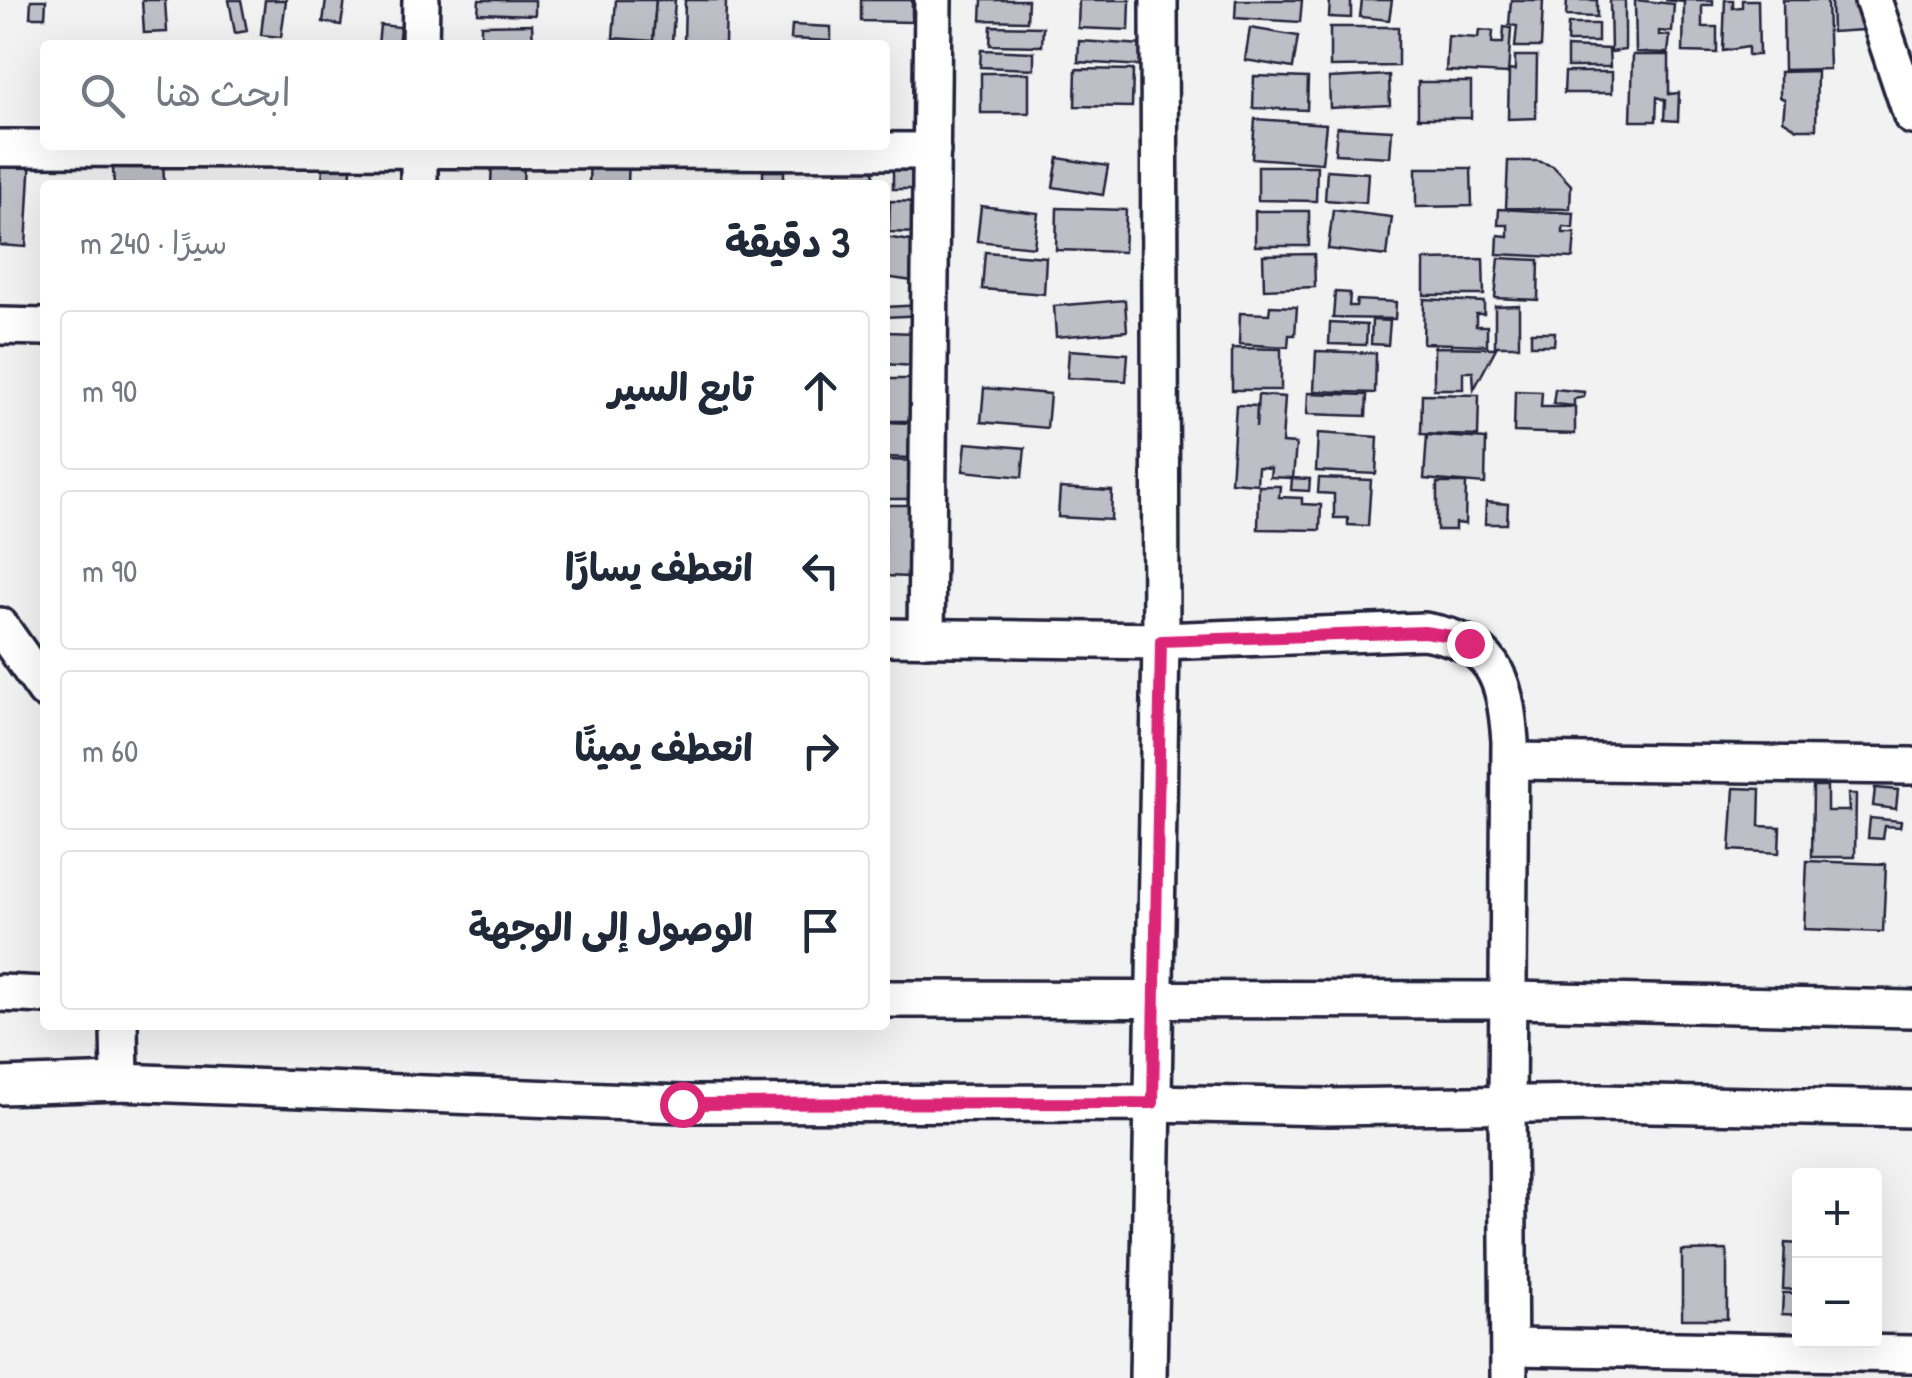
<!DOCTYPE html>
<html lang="ar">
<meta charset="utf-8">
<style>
:root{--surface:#fff;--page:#f2f2f3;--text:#1f2937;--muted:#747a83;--line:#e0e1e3}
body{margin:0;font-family:"Patrick Hand","Playpen Sans Arabic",sans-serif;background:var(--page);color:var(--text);direction:rtl}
.controls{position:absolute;right:30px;bottom:30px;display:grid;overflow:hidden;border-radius:10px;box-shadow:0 10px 40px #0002}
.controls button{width:90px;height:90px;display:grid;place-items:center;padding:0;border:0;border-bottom:2px solid var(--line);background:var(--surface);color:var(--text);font:50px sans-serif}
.stop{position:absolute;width:30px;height:30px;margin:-22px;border:8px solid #db2777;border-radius:50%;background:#fff}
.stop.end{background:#db2777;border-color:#fff;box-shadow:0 2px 10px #0008}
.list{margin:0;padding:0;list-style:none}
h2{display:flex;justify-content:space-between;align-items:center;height:130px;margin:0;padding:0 40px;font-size:42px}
h2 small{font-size:32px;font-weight:400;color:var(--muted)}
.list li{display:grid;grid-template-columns:65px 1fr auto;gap:30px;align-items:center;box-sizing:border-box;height:160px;margin:0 20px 20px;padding:0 20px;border:2px solid var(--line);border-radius:10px}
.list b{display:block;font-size:38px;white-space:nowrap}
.list em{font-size:32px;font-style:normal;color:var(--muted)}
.icon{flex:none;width:55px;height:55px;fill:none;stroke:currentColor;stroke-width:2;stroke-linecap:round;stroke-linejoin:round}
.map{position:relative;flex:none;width:1912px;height:1378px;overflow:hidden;direction:ltr}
.search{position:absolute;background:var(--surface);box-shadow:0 10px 40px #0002;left:40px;top:40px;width:850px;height:110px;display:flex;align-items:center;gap:25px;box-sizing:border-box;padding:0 35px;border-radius:10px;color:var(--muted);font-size:38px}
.panel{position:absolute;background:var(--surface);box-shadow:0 10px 40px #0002;left:40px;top:180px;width:850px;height:850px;border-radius:10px;direction:rtl}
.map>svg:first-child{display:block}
.building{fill:#bebec6;stroke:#22223b;stroke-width:2.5}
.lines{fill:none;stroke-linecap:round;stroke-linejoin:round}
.minor-casing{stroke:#22223b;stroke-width:42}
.minor{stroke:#fff;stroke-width:35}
.route{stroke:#db2777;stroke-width:12}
</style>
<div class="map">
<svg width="1912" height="1378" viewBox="0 0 1912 1378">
<rect width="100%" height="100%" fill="#f2f2f3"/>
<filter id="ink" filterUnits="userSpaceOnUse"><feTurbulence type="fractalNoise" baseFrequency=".01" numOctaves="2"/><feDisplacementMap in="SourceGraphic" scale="20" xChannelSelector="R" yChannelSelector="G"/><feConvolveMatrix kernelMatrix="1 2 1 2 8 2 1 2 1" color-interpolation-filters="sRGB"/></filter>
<g filter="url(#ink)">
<g class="building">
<polygon points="31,0 46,0 45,17 30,17"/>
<polygon points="142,0 165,0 167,32 144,33"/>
<polygon points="229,0 241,0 247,31 235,33"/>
<polygon points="265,0 286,0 281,37 261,35"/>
<polygon points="326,0 345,0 341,25 323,22"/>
<polygon points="479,0 535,0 535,15 478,13"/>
<polygon points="616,0 656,0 653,41 613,38"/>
<polygon points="656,0 675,0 672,42 653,41"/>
<polygon points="685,0 726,0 725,44 684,43"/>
<polygon points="861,0 912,0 912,22 861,21"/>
<polygon points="982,0 1028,0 1027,21 981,20"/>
<polygon points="1079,0 1130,0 1129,30 1078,28"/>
<polygon points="1236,0 1302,0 1300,22 1235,18"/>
<polygon points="1330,0 1351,0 1351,18 1329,17"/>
<polygon points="1362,0 1392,0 1389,20 1360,17"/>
<polygon points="1511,0 1543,0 1541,47 1515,47 1517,26 1509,25"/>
<polygon points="1567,0 1597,0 1597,17 1566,16"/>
<polygon points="1610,0 1625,0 1625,50 1611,52"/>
<polygon points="1635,0 1674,4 1672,32 1659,31 1659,35 1670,36 1668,53 1636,52"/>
<polygon points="1665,0 1713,0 1713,5 1702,5 1702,27 1717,27 1717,53 1683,52 1684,2"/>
<polygon points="1725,0 1733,0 1733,8 1742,7 1742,0 1758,0 1759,55 1748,55 1748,47 1723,51"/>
<polygon points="1783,0 1827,0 1829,69 1784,70"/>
<polygon points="1831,0 1853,0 1854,8 1861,7 1863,30 1832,32"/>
<polygon points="532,24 533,45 481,45 481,25"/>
<polygon points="1568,24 1598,24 1598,42 1567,42"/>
<polygon points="380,25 400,27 398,45 378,45"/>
<polygon points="792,25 831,27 831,41 791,39"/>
<polygon points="991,26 1043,27 1042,46 990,45"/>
<polygon points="1330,27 1398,27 1398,66 1330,67"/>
<polygon points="1504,27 1511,28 1508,74 1446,71 1448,36 1478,38 1479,30 1493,31 1492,43 1503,43"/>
<polygon points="1250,28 1298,36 1293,68 1245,60"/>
<polygon points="1079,41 1144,45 1143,66 1078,62"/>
<polygon points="1567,47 1609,49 1610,67 1567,67"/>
<polygon points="981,50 1034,52 1034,69 980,67"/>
<polygon points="1633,55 1669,55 1669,94 1679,93 1678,121 1664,120 1665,100 1657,97 1656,121 1631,121"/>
<polygon points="1515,56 1537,56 1536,118 1508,119 1509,70 1515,71"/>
<polygon points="1076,69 1133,70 1132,107 1075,106"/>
<polygon points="1817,71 1816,129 1797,129 1783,120 1785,100 1780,97 1780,72"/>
<polygon points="1565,72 1612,72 1612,93 1564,93"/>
<rect x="981" y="73" width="48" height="40"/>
<polygon points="1389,75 1390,105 1330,108 1329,78"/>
<polygon points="1254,76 1308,78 1307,110 1253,108"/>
<rect x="1418" y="82" width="53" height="36"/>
<polygon points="1255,119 1326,124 1322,163 1252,158"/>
<polygon points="1337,127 1392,130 1390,157 1335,154"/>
<polygon points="163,152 164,185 114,185 112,155"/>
<polygon points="590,153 629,153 628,185 589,185"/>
<polygon points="0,154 31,156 26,247 0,245"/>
<polygon points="324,155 352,156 350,183 322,181"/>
<polygon points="1058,158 1108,166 1103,195 1053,187"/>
<rect x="893" y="161" width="27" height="28"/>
<polygon points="1508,161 1538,161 1553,166 1571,185 1570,209 1506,208"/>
<polygon points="492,162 524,163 523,185 491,185"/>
<polygon points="837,164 874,165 873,185 837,185"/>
<polygon points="1258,166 1317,166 1316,201 1258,200"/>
<polygon points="1416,168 1471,168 1472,206 1416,207"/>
<polygon points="1327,170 1368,173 1366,203 1325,200"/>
<rect x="763" y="171" width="21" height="14"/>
<polygon points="890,201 920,202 919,233 889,232"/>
<polygon points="981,206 1038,213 1034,247 977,241"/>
<polygon points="1057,208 1126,210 1124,252 1056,250"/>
<polygon points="1499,209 1574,213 1573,228 1563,227 1563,233 1575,233 1573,258 1497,254 1498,235 1508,236 1508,225 1498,225"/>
<polygon points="1333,210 1392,217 1387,256 1328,249"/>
<rect x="1255" y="211" width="54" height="35"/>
<polygon points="885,237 925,243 919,282 885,277"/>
<polygon points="985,252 1046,257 1044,294 982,289"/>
<polygon points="1314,254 1315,287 1264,289 1263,255"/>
<polygon points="1499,258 1539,260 1538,300 1495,298"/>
<polygon points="1483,259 1484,295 1424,295 1424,260"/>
<polygon points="1335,292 1350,293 1349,306 1356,306 1357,300 1396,302 1395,319 1333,318"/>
<polygon points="1424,299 1484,302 1484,314 1476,314 1476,326 1487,326 1487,345 1423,343"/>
<polygon points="1125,300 1127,331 1056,337 1054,306"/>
<polygon points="923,305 924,315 885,317 885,307"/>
<polygon points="1519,305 1519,346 1495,346 1495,306"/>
<polygon points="1270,306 1297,307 1295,335 1289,335 1288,347 1239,344 1240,313 1269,314"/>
<polygon points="1372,320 1390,321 1388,345 1371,344"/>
<polygon points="1330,323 1367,325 1366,345 1329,344"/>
<polygon points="885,332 916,333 913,366 885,364"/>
<polygon points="1531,332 1555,332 1554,345 1531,345"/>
<polygon points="1434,347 1496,348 1474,389 1473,372 1463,372 1463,389 1434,389"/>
<polygon points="1232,348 1281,349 1281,390 1232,390"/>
<polygon points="1069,350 1128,354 1126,381 1067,378"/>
<polygon points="1316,351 1376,353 1375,393 1314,391"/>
<rect x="885" y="379" width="25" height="42"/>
<polygon points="984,388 1050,394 1047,428 981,422"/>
<polygon points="1555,389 1584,392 1584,397 1574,399 1574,406 1553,404"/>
<polygon points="1515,391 1542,392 1541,407 1575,407 1575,434 1514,432"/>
<polygon points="1308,393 1367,395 1366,416 1307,414"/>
<polygon points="1422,394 1479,395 1478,436 1421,434"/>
<polygon points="1258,395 1285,397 1282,443 1296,444 1293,478 1310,479 1309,491 1291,490 1292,478 1270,477 1271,468 1258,467 1257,484 1231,482 1236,405 1257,406 1256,428"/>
<polygon points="885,422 912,423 910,458 885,457"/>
<polygon points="1318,433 1378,437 1376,474 1316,471"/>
<polygon points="1427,435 1486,439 1485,484 1424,479"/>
<polygon points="966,443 1025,448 1022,477 963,471"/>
<polygon points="885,460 920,461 919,499 885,499"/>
<polygon points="1319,478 1371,480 1368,526 1348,525 1348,518 1334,518 1334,494 1318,493"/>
<polygon points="1437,483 1466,483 1465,524 1455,523 1455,530 1437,530"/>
<polygon points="1259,486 1280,486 1279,497 1302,498 1302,504 1321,505 1320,530 1258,529"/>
<polygon points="1060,488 1112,491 1111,520 1058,517"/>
<polygon points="1486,502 1508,504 1507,524 1485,524"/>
<polygon points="885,505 911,505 909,577 885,576"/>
<polygon points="1813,786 1827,786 1827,811 1849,811 1848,794 1856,794 1855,857 1812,857"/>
<polygon points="1734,788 1760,789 1759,826 1780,827 1779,853 1730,850"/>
<polygon points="1875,788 1898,790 1896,809 1873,806"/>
<polygon points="1870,818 1901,821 1900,827 1885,826 1883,839 1868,838"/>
<polygon points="1807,861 1886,864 1883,932 1804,929"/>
<polygon points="1785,1243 1800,1244 1800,1290 1783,1289"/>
<polygon points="1727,1250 1727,1319 1682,1319 1682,1251"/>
<polygon points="1783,1293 1800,1293 1800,1315 1782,1314"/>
</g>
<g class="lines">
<defs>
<g id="minor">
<polyline points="1873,0 1912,116"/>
<polyline points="420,45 421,0"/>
<polyline points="419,145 419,185"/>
<polyline points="0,148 932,151"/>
<polyline points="0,326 45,327"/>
<polyline points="0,626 45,690"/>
<path d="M885 637 1161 641 1424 631C1494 643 1505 675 1510 741L1507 1104 1509 1378"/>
<polyline points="926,638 933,0"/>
<polyline points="1511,761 1912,766"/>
<polyline points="0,993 45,995"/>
<polyline points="885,999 1508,1000 1912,1009"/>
<polyline points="119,1025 120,1082"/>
<polyline points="0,1086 120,1082 682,1104 1153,1103 1328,1107 1599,1103 1912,1109"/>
<polyline points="1510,1347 1912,1354"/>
<polyline points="1148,1378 1161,641 1159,0"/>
</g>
</defs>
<use href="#minor" class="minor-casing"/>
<use href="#minor" class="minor"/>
</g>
</g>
<g class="lines" filter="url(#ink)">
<polyline class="route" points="682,1104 1153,1103 1161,641 1424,632 1452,636 1469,643"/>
</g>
</svg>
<div class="controls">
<button>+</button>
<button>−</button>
</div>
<div class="stop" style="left:682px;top:1104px"></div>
<div class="stop end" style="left:1469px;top:643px"></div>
<div class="search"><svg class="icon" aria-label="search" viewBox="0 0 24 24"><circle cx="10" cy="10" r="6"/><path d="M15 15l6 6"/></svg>ابحث هنا</div>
<section class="panel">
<h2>3 دقيقة<small>سيرًا · 240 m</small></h2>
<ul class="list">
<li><svg class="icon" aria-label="ahead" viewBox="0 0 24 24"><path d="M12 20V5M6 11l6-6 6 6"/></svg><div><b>تابع السير</b></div><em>90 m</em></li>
<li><svg class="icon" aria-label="left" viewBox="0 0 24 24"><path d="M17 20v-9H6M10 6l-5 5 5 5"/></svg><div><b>انعطف يسارًا</b></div><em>90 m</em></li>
<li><svg class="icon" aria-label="right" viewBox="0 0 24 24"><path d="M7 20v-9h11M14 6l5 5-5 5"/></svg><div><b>انعطف يمينًا</b></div><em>60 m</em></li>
<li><svg class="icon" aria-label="arrive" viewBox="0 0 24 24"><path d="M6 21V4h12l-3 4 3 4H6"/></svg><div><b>الوصول إلى الوجهة</b></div></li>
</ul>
</section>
</div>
